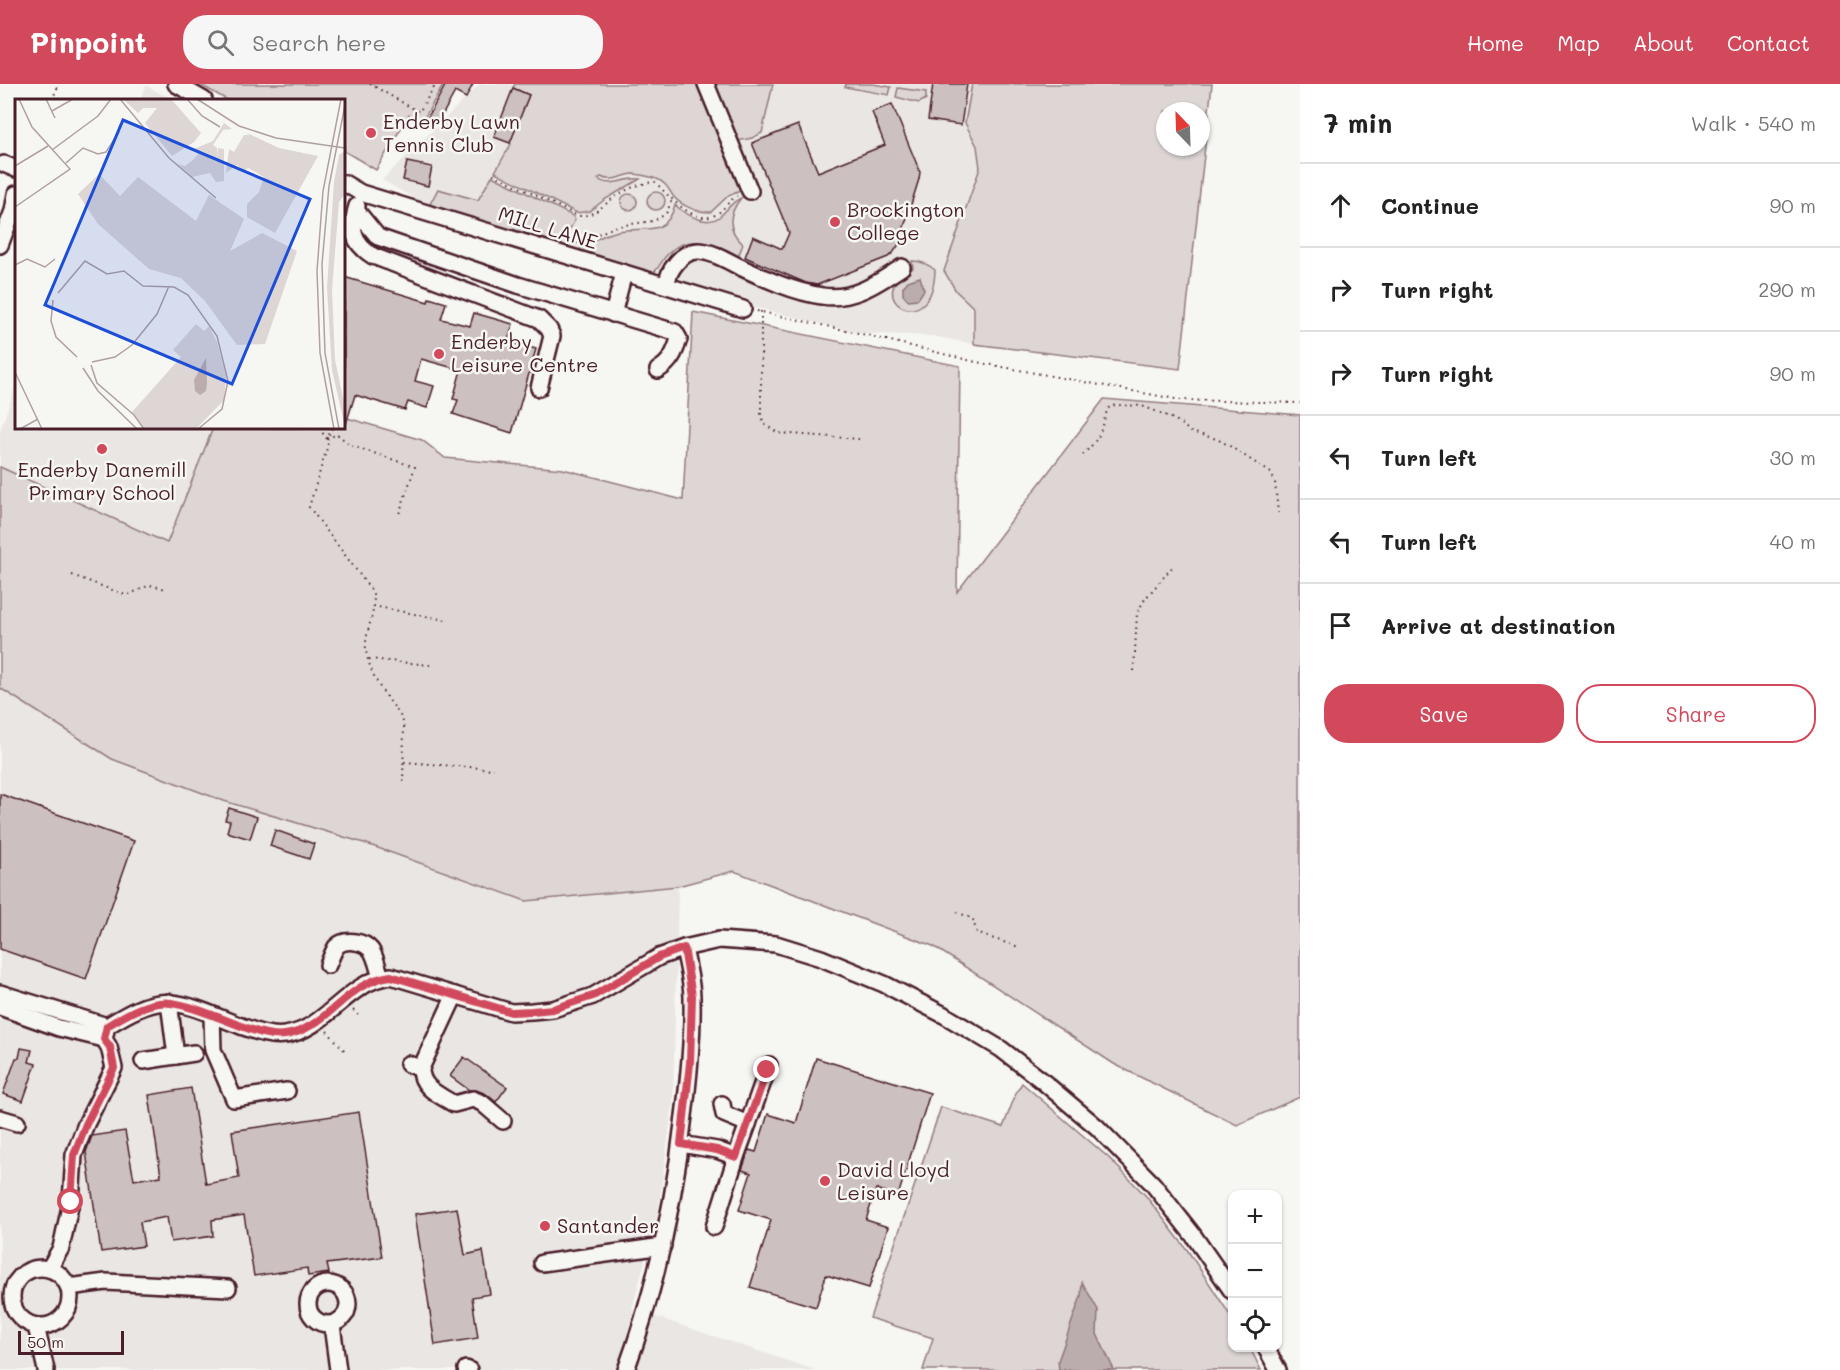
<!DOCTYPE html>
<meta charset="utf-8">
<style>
:root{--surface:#fff;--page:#f6f6f6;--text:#222;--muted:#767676;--line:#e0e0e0;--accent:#d1495b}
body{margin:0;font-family:Mali,sans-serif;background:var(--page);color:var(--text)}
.controls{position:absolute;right:18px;bottom:18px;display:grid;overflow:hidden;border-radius:12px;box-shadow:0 2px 4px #0004}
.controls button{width:54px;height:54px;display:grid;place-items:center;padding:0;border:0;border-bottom:2px solid var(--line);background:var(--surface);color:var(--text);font:30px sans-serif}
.compass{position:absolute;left:1156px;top:18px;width:54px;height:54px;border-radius:50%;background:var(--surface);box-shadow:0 2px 4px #0004;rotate:337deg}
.scale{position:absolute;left:18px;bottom:15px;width:106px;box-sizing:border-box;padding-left:6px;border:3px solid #4a1f2b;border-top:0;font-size:16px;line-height:21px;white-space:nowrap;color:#4a1f2b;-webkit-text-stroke:4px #f6f6f2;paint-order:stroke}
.stop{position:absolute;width:18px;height:18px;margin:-14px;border:4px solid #d1495b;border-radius:50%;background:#fff}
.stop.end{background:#d1495b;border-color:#fff;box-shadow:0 2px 6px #0008}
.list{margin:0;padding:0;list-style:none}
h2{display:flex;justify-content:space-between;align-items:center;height:78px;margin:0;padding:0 24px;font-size:26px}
h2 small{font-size:20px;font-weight:400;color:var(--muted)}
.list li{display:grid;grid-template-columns:39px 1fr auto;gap:18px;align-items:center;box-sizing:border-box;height:84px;padding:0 24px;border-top:2px solid var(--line)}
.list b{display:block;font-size:22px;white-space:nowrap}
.list em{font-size:20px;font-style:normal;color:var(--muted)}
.actions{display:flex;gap:12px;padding:18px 24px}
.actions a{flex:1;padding:14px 0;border:2px solid var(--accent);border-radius:24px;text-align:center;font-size:21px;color:var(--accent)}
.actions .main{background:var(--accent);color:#fff}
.icon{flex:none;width:33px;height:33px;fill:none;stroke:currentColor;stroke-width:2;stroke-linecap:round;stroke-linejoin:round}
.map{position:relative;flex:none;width:1300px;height:1286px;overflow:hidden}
header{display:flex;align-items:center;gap:36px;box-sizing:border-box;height:84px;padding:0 30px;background:var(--accent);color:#fff}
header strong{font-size:28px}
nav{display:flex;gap:33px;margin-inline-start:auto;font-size:21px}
.search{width:420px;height:54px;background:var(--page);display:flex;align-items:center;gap:15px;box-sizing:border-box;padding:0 21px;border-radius:24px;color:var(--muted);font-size:22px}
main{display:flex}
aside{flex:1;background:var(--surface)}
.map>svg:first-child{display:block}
.built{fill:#e9e6e3;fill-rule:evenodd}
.green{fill:#ddd6d5;stroke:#947a80;stroke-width:1.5;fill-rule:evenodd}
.water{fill:#bbadae;stroke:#8e747a;stroke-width:1.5}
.building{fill:#ccc1c0;stroke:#4a1f2b;stroke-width:1.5}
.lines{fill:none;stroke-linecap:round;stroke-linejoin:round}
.minor-casing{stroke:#4a1f2b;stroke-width:20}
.path{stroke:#4a1f2b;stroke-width:2;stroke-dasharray:1.5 4.5;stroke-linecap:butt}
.minor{stroke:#f6f6f2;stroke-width:15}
.route{stroke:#d1495b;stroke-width:8}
.poi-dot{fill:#d1495b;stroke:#f6f6f2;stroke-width:2}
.labels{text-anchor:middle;stroke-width:5;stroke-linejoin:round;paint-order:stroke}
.poi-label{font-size:20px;fill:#4a1f2b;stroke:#f6f6f2;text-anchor:start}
.street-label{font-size:20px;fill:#4a1f2b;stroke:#f6f6f2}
.inset-road{fill:none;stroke:#b1a0a2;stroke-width:1.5}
.view{fill:#1d4ed8;fill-opacity:0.15;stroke:#1d4ed8;stroke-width:3}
.inset-edge{fill:none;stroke:#4a1f2b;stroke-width:3}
</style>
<header>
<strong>Pinpoint</strong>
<div class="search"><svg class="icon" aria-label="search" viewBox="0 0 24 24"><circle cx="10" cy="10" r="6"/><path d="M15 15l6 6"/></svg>Search here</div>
<nav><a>Home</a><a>Map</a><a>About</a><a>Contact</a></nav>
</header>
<main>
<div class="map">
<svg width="1300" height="1286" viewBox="0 0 1300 1286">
<rect width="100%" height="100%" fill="#f6f6f2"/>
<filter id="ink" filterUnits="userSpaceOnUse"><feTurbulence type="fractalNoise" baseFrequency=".0167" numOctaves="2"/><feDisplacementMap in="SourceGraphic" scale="12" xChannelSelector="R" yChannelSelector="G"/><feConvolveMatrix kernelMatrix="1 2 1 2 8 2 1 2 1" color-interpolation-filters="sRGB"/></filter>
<g filter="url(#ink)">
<g class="built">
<path d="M480 0H1212L1180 285 974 260 932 252 858 249 745 221 549 165 426 121 382 96ZM1165 27H1201V63H1165Z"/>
<polygon points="146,2 174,16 140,16"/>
<polygon points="16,301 16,344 213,344 168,459 0,383 0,347"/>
<polygon points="0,604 112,675 224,717 364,759 526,817 678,802 673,1017 658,1128 632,1225 815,1286 0,1286"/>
</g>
<g class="green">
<polygon points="199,0 444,0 422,38 409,31 376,86 344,67 344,16 227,16"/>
<path d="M515 0H703L745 105 728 112 711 128C699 129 681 122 673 112 668 104 666 99 657 95 650 93 640 90 633 90 623 91 611 99 601 93L598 95C611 105 626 92 640 95L604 116 590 127 577 129 495 88 511 60 510 59 529 11 513 4Z"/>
<polygon points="715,0 773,0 762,49 752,54 738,57"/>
<polygon points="846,0 873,0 891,3 889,11 845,3"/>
<path d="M972 0H1212L1180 285 974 260V224L956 207 944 187 980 84 977 62 965 39ZM1165 27H1201V63H1165Z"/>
<polygon points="898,4 926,8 926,15 919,19 896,13"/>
<polygon points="492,92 573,132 575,136 571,143 549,165 429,122 438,105 478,116"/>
<circle cx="656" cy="117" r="9"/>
<circle cx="629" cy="118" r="8"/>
<path d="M741 114C728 130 727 146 743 160L738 173 730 177C710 160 688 147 666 172 660 179 658 186 651 191L573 171C586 159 601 151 618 147 644 142 666 154 675 121 685 130 706 143 719 133 727 127 731 118 741 114Z"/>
<path d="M912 177C921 177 928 180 935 186 933 258 857 214 913 184Z"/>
<polygon points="693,228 960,282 957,508 1104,315 1300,331 1300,1013 1237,1041 1114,980 933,862 734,787 678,802 526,817 364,759 224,717 112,675 0,604 0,383 167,459 213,344 344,344 344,333 422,356 445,374 563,385 683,416"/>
<polygon points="1022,999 1109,1074 1146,1112 1188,1167 1232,1234 1232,1264 1250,1264 1261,1286 923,1286 933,1254 870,1234 941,1023 1003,1043 1017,1007"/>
</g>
<g class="water">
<polygon points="920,193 924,206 918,215 908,216 903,211 903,203 908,197"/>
<polygon points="1082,1198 1098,1226 1097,1250 1114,1286 1059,1286 1058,1277 1081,1212"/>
</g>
<g class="building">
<polygon points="442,0 473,0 466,14 455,8 438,39 428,33 445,2"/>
<polygon points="933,0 967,0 961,41 928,36"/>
<polygon points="513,4 529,11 510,59 494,53"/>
<polygon points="892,20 920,88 919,95 898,162 893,169 888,173 817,201 806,199 745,173 753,152 782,165 789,149 752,59 798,41 818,88 885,61 872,28"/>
<polygon points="407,78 432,83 428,102 403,96"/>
<polygon points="344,193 428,218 429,214 446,219 441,235 470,242 474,229 513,240 508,257 536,265 512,349 453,330 458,316 453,315 461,286 421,275 415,297 434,302 427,324 408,318 405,326 355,311 346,340 344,339"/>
<polygon points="0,710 134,757 86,895 0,865"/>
<polygon points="229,724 257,733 250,755 227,748 230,737 225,736"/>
<polygon points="275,746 314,760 309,775 270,762"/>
<polygon points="21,964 32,966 29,978 36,980 23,1017 3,1010 16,974 19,974"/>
<polygon points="464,973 507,1003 496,1018 486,1010 476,1006 469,1006 450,992"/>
<polygon points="816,974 930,1009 898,1112 876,1105 866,1136 888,1143 869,1204 826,1191 816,1223 750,1203 771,1136 739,1126 751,1089 742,1086 749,1066 756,1068 768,1030 796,1039"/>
<polygon points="191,1004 206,1100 239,1094 232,1047 359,1028 382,1173 327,1180 329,1189 308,1192 307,1184 254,1192 244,1131 212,1136 213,1152 171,1158 167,1133 140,1138 144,1162 101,1168 86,1068 92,1052 125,1047 134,1096 161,1092 149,1011"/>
<polygon points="457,1124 465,1171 483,1167 490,1210 472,1213 478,1254 435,1261 415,1130"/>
</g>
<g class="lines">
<defs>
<g id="minor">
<polyline points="176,0 204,16"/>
<polyline points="706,0 750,107"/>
<polyline points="4,80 16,85"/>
<polyline points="344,99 361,109 743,225"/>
<path d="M357 122C350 145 352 159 373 172L539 235 549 245 552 252 539 304"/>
<path d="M356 126 378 153 518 201 675 248 679 255C675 268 671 278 658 286"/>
<polyline points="0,161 13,127 16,110"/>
<path d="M667 201C667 187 682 167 698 167 712 167 728 177 740 183 766 195 794 208 822 212 852 217 878 199 902 183"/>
<polyline points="613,230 624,189"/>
<path d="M328 881C330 876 333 868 336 863 344 854 364 857 371 866 376 873 378 885 381 893"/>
<polyline points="0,909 107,942"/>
<polyline points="169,918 176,972"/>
<polyline points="0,923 59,944 104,955"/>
<polyline points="212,931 213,966 234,1015 287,1007"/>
<polyline points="143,977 194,969"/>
<path d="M408 980 421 984C420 1003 439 1011 454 1020L473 1015 482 1019 503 1037"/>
<polyline points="421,984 455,911"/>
<polyline points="722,1020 724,1030 748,1040 769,981"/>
<polyline points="0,1034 17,1039"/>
<polyline points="681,1060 717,1066 736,1073 748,1040"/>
<polyline points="714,1143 736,1073"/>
<polyline points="542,1179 663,1162"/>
<circle cx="41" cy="1213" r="29"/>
<path d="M49 1185 61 1164 71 1118 74 1071 86 1040 114 984 109 963 104 955 107 942C125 931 149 916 171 919 194 921 219 934 241 942 255 947 269 953 285 951 326 946 347 897 391 892L511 928 532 927 553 925 593 912 659 873 684 864 719 856 776 860 821 874 884 900 944 931 1001 965 1040 995 1097 1043 1153 1100 1193 1151 1232 1207"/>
<circle cx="328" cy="1220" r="20"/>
<polyline points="69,1203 106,1198 228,1204"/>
<polyline points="332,1241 338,1286"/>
<polyline points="36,1242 46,1286"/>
<polyline points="1266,1264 1278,1286"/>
<polyline points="466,1285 469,1286"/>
<path d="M626 1286C656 1204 674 1119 684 1032 689 993 693 954 692 914 692 898 687 880 684 864"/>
</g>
</defs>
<use href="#minor" class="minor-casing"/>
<g class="path">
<polyline points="370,0 419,28 436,0"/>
<polyline points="52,16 59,0"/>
<path d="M493 90 578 132C591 132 597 127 607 119 620 108 638 99 655 98 668 111 694 142 715 131 724 126 728 117 737 112"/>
<polyline points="576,159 617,142 653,137 661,133 667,128 672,115"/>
<polyline points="757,227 858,249 976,278 1181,316 1300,319"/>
<polyline points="761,227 761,331 764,340 778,349 859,355"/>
<path d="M319 344 327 355 328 361 309 423 372 507C379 525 364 546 366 566 368 580 375 597 384 609 391 620 399 627 404 640L403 701"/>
<polyline points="332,344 327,355 337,350 350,361 415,383 398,433"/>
<path d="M1083 371C1090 363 1098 356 1101 346 1105 337 1104 331 1110 322L1122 321 1142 322 1163 330 1177 337 1191 348 1217 355 1228 361 1271 389 1275 398 1278 429"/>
<polyline points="72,491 123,510 130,510 150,501 166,505"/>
<polyline points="373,522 446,536"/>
<polyline points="369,575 430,581"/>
<polyline points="1134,587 1137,529 1145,515 1174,481"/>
<polyline points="404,678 494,685"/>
<polyline points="957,828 973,835 976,847 979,850 1019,863"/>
<polyline points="353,926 358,931"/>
<polyline points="327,947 347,969"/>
</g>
<use href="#minor" class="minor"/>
</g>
</g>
<g class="lines" filter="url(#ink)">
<path class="route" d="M71 1118 74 1071 86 1040 114 984 110 963 104 955 107 942C125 931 149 916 171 919 194 922 219 934 241 942 256 947 269 953 285 951 326 946 347 897 391 892L511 928 532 927 553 925 593 912 659 873 684 864 692 912 690 979 681 1060 717 1066 736 1073 767 986"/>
</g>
<g class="poi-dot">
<circle cx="371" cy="49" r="6"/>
<circle cx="835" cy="138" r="6"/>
<circle cx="439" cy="270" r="6"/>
<circle cx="102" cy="365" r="6"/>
<circle cx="825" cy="1097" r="6"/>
<circle cx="545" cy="1142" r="6"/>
</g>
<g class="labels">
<g class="poi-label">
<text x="383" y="45">Enderby Lawn<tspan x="383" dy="23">Tennis Club</tspan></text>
<text x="847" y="133">Brockington<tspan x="847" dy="23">College</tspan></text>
<text x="451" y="265">Enderby<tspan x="451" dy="23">Leisure Centre</tspan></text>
<text x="102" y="393" text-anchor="middle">Enderby Danemill<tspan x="102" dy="23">Primary School</tspan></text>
<text x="837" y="1093">David Lloyd<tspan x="837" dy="23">Leisure</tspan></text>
<text x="557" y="1149">Santander</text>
</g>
<g class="street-label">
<text transform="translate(548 144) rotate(17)" y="7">MILL LANE</text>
</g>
</g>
<g transform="translate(15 15)">
<rect width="330" height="330" fill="#f6f6f2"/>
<path d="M108 0H156L186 34 179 43 157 57 130 24 142 9H128L123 14ZM209 24 217 30 208 31 198 46 202 49V58L203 49 209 50V82L201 83 195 74 177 78 163 65 170 67 178 61 183 55 179 50 198 42ZM228 32 264 49 303 57 260 134 232 118V105L244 93 249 78 233 69 229 72 222 66 211 74 214 50 219 53 229 36H235ZM330 52V95L324 103 317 191 320 261 330 308V328L317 271 312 189 319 83 324 56ZM84 75 105 97 123 78 181 122 194 96 229 120 215 152 247 134 282 152 250 245 222 246 190 202 166 179 134 170 83 125 63 95ZM181 225 189 232 194 227 202 243 211 277 209 301 181 330H130L117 313 166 258 158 251Z" fill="#ddd6d5"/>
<path d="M191 259 192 284 191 292 185 296 180 292 179 281Z" fill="#bbadae"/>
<path class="inset-road" d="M31 0 40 19M105 0 154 59 201 99M172 0 187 17 205 28M182 0 224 27 261 39 330 49M37 12 58 0M37 51 83 17 96 0M51 64 68 49 83 55 91 53 104 33M0 67 33 47M0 108 55 70 17 28 4 0M0 166 12 160 30 168 40 160M43 194 70 162 92 175 109 172 128 187 159 188 173 196 202 237 213 282 207 310 183 330M38 201 36 222 41 238 62 258M330 203V222M77 263 100 258 117 246 142 215 154 187M76 266 82 284 119 316 129 330M68 269 83 292 122 330M0 273 27 330M5 330 23 320M319 330 305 254 302 172 308 92 326 0M324 330 310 254 307 165 314 87 330 6"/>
<path class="view" d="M108 21 295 100 217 285 30 206Z"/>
<rect width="330" height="330" class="inset-edge"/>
</g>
</svg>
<div class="controls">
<button>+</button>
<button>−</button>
<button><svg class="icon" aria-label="locate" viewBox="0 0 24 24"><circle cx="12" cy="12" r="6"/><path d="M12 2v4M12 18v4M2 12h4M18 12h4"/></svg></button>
</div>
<svg class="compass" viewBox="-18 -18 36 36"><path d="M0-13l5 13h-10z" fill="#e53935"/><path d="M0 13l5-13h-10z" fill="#767676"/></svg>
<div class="scale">50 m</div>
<div class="stop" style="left:71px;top:1118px"></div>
<div class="stop end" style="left:767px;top:986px"></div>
</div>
<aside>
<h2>7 min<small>Walk · 540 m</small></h2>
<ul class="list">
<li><svg class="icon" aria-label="ahead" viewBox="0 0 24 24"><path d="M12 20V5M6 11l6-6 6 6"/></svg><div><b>Continue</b></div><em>90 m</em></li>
<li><svg class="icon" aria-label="right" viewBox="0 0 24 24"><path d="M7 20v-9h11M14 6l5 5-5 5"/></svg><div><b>Turn right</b></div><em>290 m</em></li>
<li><svg class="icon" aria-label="right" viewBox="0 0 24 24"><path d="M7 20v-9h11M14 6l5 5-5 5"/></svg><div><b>Turn right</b></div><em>90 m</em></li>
<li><svg class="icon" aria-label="left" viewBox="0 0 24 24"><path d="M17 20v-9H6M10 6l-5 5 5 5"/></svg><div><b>Turn left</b></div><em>30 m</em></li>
<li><svg class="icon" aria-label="left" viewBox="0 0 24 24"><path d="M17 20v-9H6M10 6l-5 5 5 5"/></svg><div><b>Turn left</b></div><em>40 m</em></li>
<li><svg class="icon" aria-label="arrive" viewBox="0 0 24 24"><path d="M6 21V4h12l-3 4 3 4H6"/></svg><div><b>Arrive at destination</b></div></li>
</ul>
<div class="actions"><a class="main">Save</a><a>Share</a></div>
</aside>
</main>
